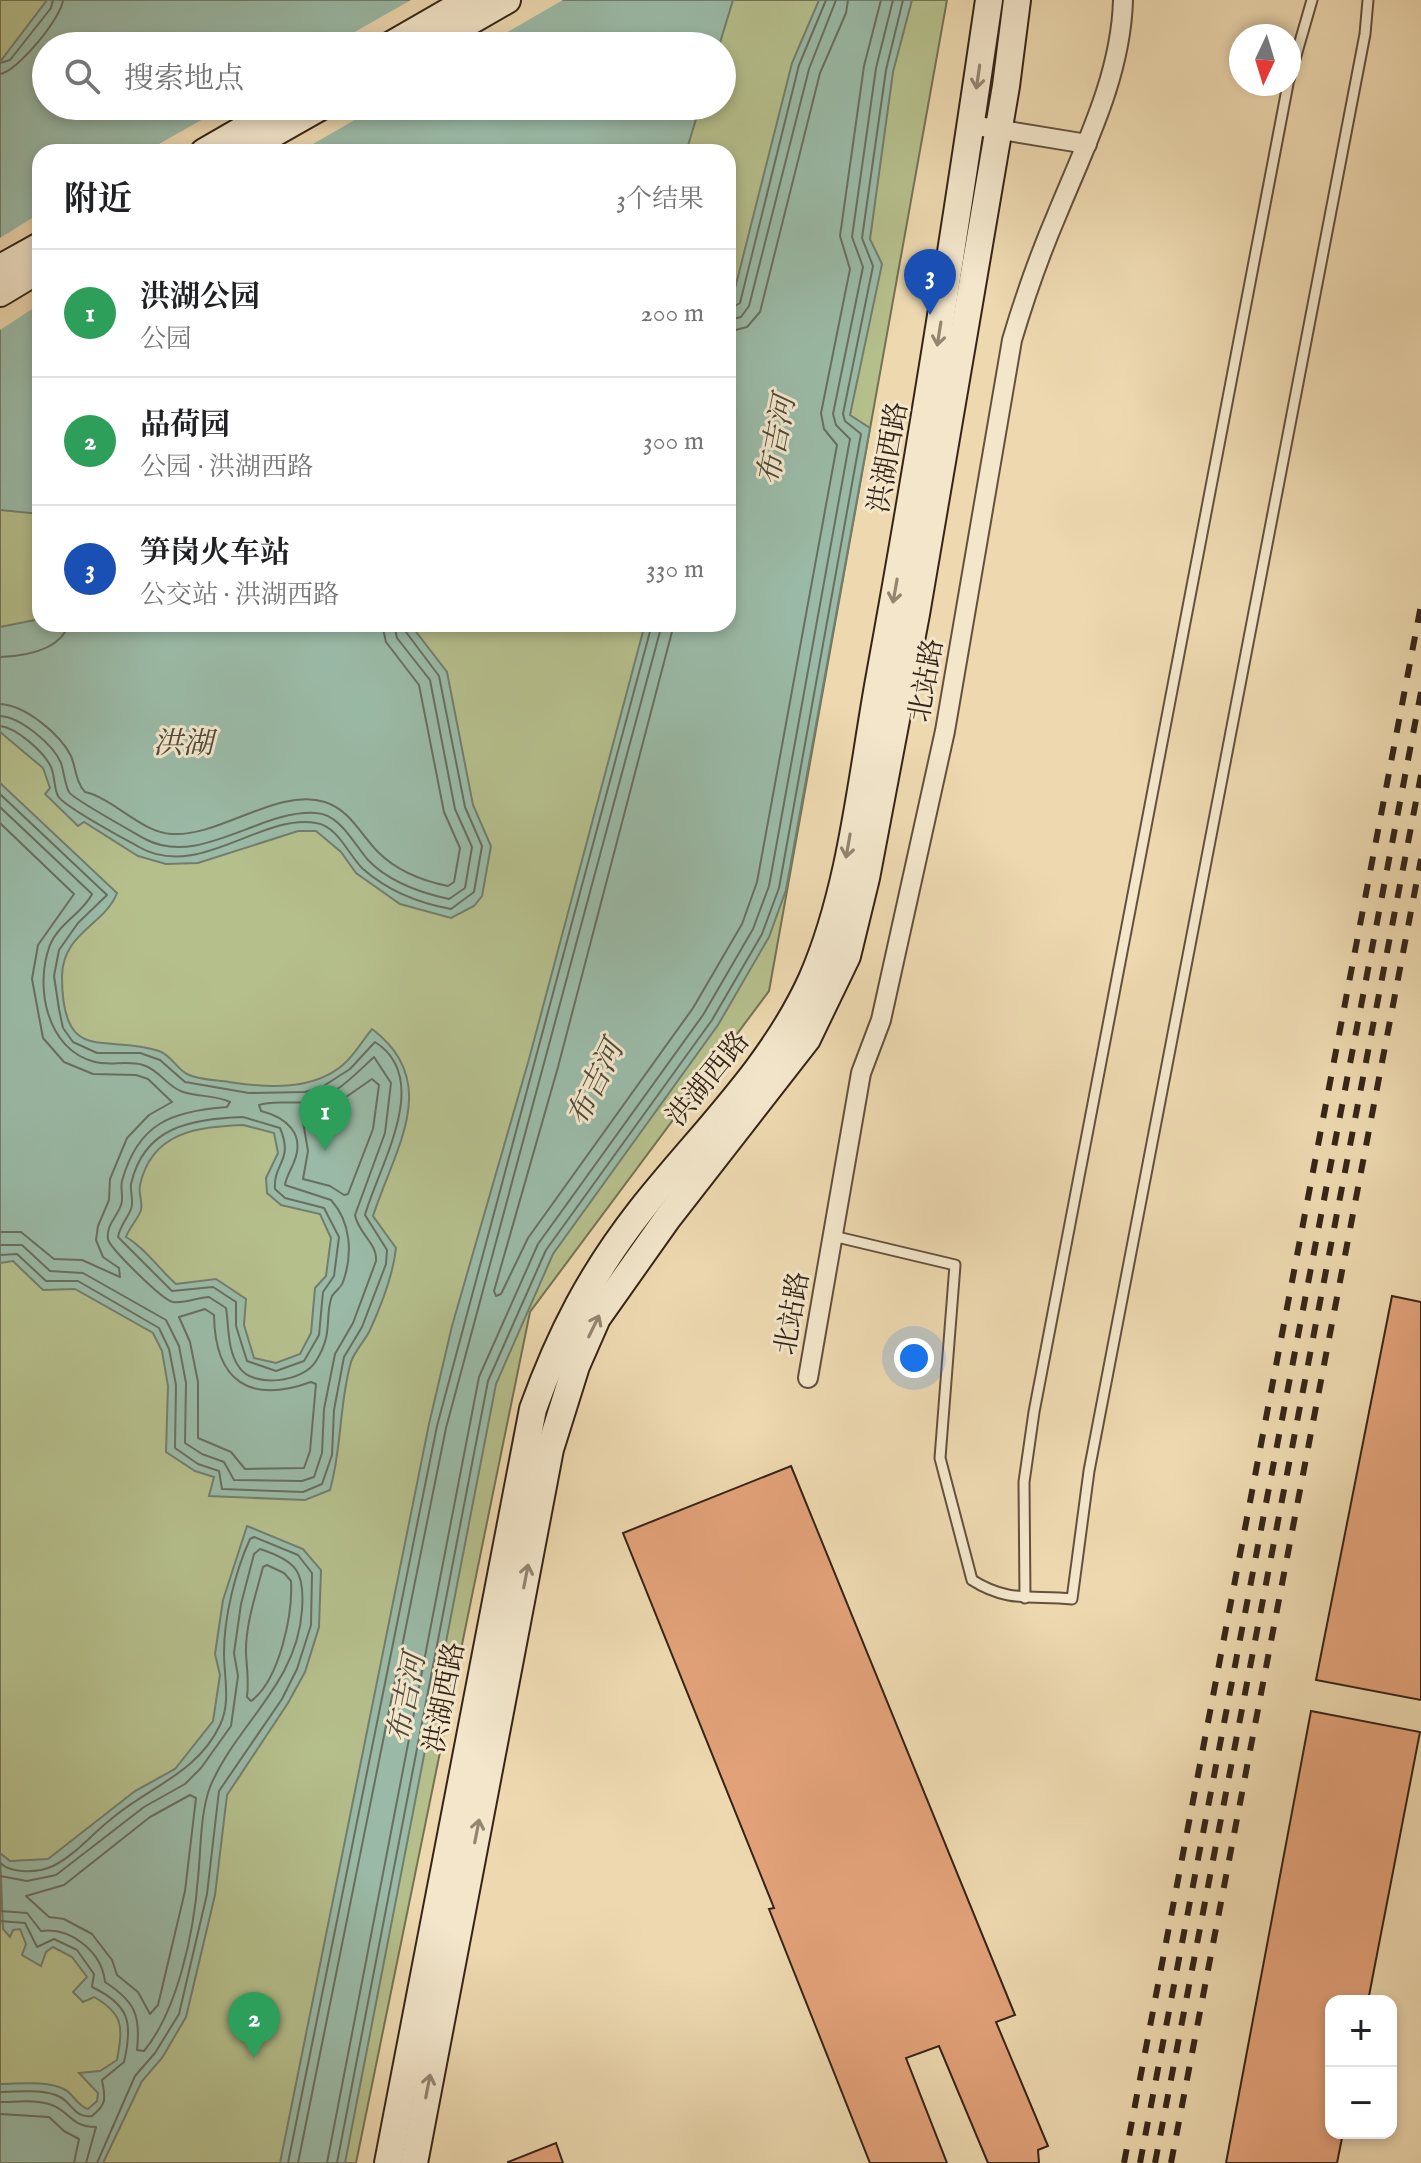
<!DOCTYPE html>
<html lang="zh">
<meta charset="utf-8">
<style>
:root{--surface:#fff;--page:#f2f2f2;--text:#202124;--muted:#757577;--line:#e0e0e0;--accent:#db2777}
body{margin:0;font-family:"IM FELL English","Noto Serif SC",serif;background:var(--page);color:var(--text)}
.controls{position:absolute;right:24px;bottom:24px;display:grid;overflow:hidden;border-radius:16px;box-shadow:0 4px 12px #0003}
.controls button{width:72px;height:72px;display:grid;place-items:center;padding:0;border:0;border-bottom:2px solid var(--line);background:var(--surface);color:var(--text);font:40px sans-serif}
.compass{position:absolute;left:1229px;top:24px;width:72px;height:72px;border-radius:50%;background:var(--surface);box-shadow:0 4px 12px #0003;rotate:184deg}
.you{position:absolute;left:914px;top:1358px;width:28px;height:28px;margin:-20px;border:6px solid #fff;border-radius:50%;background:#1a73e8;box-shadow:0 0 0 12px #1a73e833}
.badge{display:grid;place-items:center;width:52px;height:52px;border-radius:50%;background:var(--accent);color:#fff;font-size:26px;font-weight:700}
.pin{position:absolute;translate:-50% -66px;filter:drop-shadow(0 2px 4px #0008)}
.pin::after{content:'';position:absolute;top:42px;width:28px;height:24px;background:inherit;clip-path:polygon(0 0,100% 0,50% 100%)}
.list{margin:0;padding:0;list-style:none}
h2{display:flex;justify-content:space-between;align-items:center;height:104px;margin:0;padding:0 32px;font-size:34px}
h2 small{font-size:26px;font-weight:400;color:var(--muted)}
.list li{display:grid;grid-template-columns:52px 1fr auto;gap:24px;align-items:center;box-sizing:border-box;height:128px;padding:0 32px;border-top:2px solid var(--line)}
.list b{display:block;font-size:30px;white-space:nowrap}
.list p{margin:0;font-size:26px;white-space:nowrap;color:var(--muted)}
.list em{font-size:26px;font-style:normal;color:var(--muted)}
.icon{flex:none;width:44px;height:44px;fill:none;stroke:currentColor;stroke-width:2;stroke-linecap:round;stroke-linejoin:round}
.map{position:relative;flex:none;width:1421px;height:2163px;overflow:hidden}
.search{position:absolute;background:var(--surface);box-shadow:0 4px 12px #0003;left:32px;top:32px;width:704px;height:88px;display:flex;align-items:center;gap:20px;box-sizing:border-box;padding:0 28px;border-radius:44px;color:var(--muted);font-size:30px}
.panel{position:absolute;background:var(--surface);box-shadow:0 4px 12px #0003;left:32px;top:144px;width:704px;height:488px;border-radius:24px}
.map>svg:first-child{display:block}
.green{fill:#b5bf8c;stroke:#757252;stroke-width:2;fill-rule:evenodd}
.water{fill:#9abaa7;stroke:#727e6d;stroke-width:2;fill-rule:evenodd}
.pier{fill:#edd8af}
.lines{fill:none;stroke-linecap:round;stroke-linejoin:round}
.shore{stroke:#686f5f;stroke-width:2}
.building{fill:#e2a179;stroke:#352417;stroke-width:2}
.service-casing{stroke:#63513d;stroke-width:13}
.minor-casing{stroke:#63513d;stroke-width:22}
.secondary-casing{stroke:#352417;stroke-width:30}
.service{stroke:#f3e6cb;stroke-width:9}
.minor{stroke:#f3e6cb;stroke-width:18}
.secondary{stroke:#f3e6cb;stroke-width:26}
.rail{stroke:#352417;stroke-width:6;stroke-dasharray:14 14;stroke-linecap:butt}
.oneway{stroke:#948571}
.labels{text-anchor:middle;stroke-width:6;stroke-linejoin:round;paint-order:stroke}
.street-label{font-size:28px;fill:#352417;stroke:#f3e6cb}
.water-label{font-size:30px;font-style:italic;fill:#4e4a3b;stroke:#f3e6cb}
</style>
<div class="map">
<svg width="1421" height="2163" viewBox="0 0 1421 2163">
<rect width="100%" height="100%" fill="#edd8af"/>
<filter id="stains"><feTurbulence type="fractalNoise" baseFrequency=".0025" numOctaves="4"/><feColorMatrix values="0 0 0 0 .2 0 0 0 0 .09 0 0 0 0 .02 0 0 0 .5 -.17"/></filter>
<radialGradient id="worn" r=".72"><stop offset=".6" stop-color="#630" stop-opacity="0"/><stop offset="1" stop-color="#630" stop-opacity=".3"/></radialGradient>
<path class="green" d="M0 0H947L769 991 530 1312 356 2163H0ZM46 46H722V106H46ZM40 152H728V624H40Z"/>
<g class="water">
<polygon points="47,0 733,0 719,46 46,46 46,106 700,106 686,152 40,152 40,514 0,510 0,62"/>
<polygon points="819,0 912,0 893,72 870,239 882,264 850,415 870,428 786,890 769,937 718,1025 553,1254 496,1384 345,2163 280,2163 429,1424 452,1326 529,1059 645,624 728,624 728,316 792,63"/>
<polygon points="40,619 40,624 410,624 447,672 473,805 491,846 482,896 474,906 451,918 400,904 356,873 341,852 316,831 298,831 198,863 166,864 138,856 84,822 78,826 45,794 50,788 43,768 0,732 0,627"/>
<path d="M0 783 117 893C105 925 63 932 62 976 62 1067 105 1033 159 1051 171 1055 176 1068 187 1074 198 1080 217 1080 229 1082 267 1088 315 1091 345 1063 355 1054 363 1040 372 1029 443 1082 394 1150 373 1216L396 1248C393 1275 381 1306 370 1330 365 1341 355 1350 351 1362 339 1404 342 1448 330 1490L305 1500 209 1496 214 1477 195 1471 166 1452 168 1386 162 1351 153 1333 75 1289 43 1290 13 1261 0 1263ZM243 1125 274 1133 278 1153 266 1178 267 1193 281 1205 320 1214 331 1238 326 1276 315 1288 311 1333 300 1354 276 1363 254 1358 244 1325 246 1299 216 1279 176 1284C159 1269 145 1248 126 1237 129 1228 138 1219 141 1210 143 1202 138 1193 140 1185 152 1132 196 1127 243 1125Z"/>
<path d="M247 1526 303 1549 321 1570 319 1627 305 1672 288 1703 227 1795 215 1895 186 2017 162 2058 142 2081 103 2163H0V2084C20 2084 46 2080 64 2089 74 2094 77 2106 88 2109L97 2101 98 2093 79 2073 100 2071 117 2060C123 2027 124 2014 94 1997L83 2002 73 1992 87 1977 72 1957 53 1947 46 1952 41 1966 22 1955 26 1944 20 1929 13 1930 10 1937 3 1929 0 1853 10 1861 48 1859 135 1791 175 1769 213 1721 220 1675 215 1654 223 1600Z"/>
</g>
<g class="pier">
<polygon points="411,0 563,0 483,46 330,46"/>
<polygon points="226,106 379,106 299,152 145,152"/>
<polygon points="40,213 40,304 0,330 0,238"/>
</g>
<g class="lines">
<g class="shore">
<polyline points="0,63 10,60 51,8 53,0"/>
<path d="M0 74C17 72 62 17 63 0"/>
<polyline points="728,310 740,303 799,65 826,0"/>
<polyline points="728,320 741,317 749,306 809,69 836,0"/>
<polyline points="728,332 747,327 760,312 820,73 846,13 848,0"/>
<polyline points="674,624 558,1067 494,1291 496,1296 501,1294 528,1238 693,1008 742,924 757,882 837,445 824,429 821,413 850,269 840,236 864,66 881,0"/>
<path d="M0 657C25 656 60 651 69 624"/>
<path d="M0 704C25 705 60 734 71 756 76 768 76 783 85 792 115 799 140 832 172 834 220 837 278 787 325 802 350 810 361 835 378 852 396 870 423 881 448 886L454 882 460 848 444 812 419 685 386 642 382 624"/>
<path d="M0 716C20 717 53 744 61 763 64 772 65 785 69 792 71 798 135 833 145 839 200 868 260 809 316 813 340 814 354 844 368 860 389 882 421 893 449 899L465 888 472 847 455 809 430 680 397 638 394 624"/>
<path d="M0 726C17 728 44 752 51 767 55 776 54 789 58 796 64 807 123 838 139 847 198 881 261 813 316 823 338 826 349 856 363 869 388 891 418 903 451 909L474 892 482 846 465 807 439 676 406 632 404 624"/>
<path d="M0 794 107 895 78 923 59 950 54 976 59 1009 63 1028 73 1042 97 1053H140L160 1060 185 1082 249 1093 305 1092 322 1087 350 1069 375 1042C434 1079 378 1167 365 1215L387 1250 386 1264 362 1327 344 1357 334 1410 332 1455 322 1484 303 1492 222 1489 219 1471 198 1464 175 1448 176 1385 169 1349 159 1328 78 1281H46L17 1254 0 1255"/>
<path d="M0 807 92 894C83 913 58 924 50 945 34 987 47 1050 95 1062 110 1066 128 1060 143 1065 160 1070 167 1087 183 1092 198 1097 216 1095 230 1102L227 1107C172 1111 138 1123 122 1181 120 1189 124 1198 121 1205 117 1217 106 1225 108 1239 109 1247 162 1300 173 1302 185 1304 198 1297 209 1297L226 1308C229 1326 227 1350 239 1367 253 1389 304 1382 316 1361 334 1333 324 1317 332 1296 335 1291 341 1288 343 1282 353 1254 351 1222 331 1200L285 1185C286 1177 291 1170 294 1162 306 1133 285 1117 261 1111L259 1105C272 1100 289 1104 304 1102 335 1098 353 1076 374 1057L391 1083 385 1133 355 1215C358 1233 378 1244 376 1261L353 1323 335 1354 324 1409 322 1453 314 1477 302 1481 234 1480 224 1462 202 1454 185 1443 186 1383 179 1346 166 1320 83 1273 50 1271 22 1245H0"/>
<polyline points="0,823 74,894 38,945 32,979 43,1038 64,1062 93,1074 136,1075 148,1079 172,1102 149,1115 127,1138 110,1179 109,1200 98,1226 96,1240 103,1257 119,1268 120,1277 82,1260 54,1259 21,1232 0,1232"/>
<polygon points="372,1079 379,1085 373,1129 348,1194 344,1195 330,1186 303,1179 308,1151 302,1116 333,1106"/>
<path d="M243 1117 280 1128C294 1161 273 1163 275 1189L285 1198 324 1208 339 1237 334 1276 323 1292 319 1335 304 1361 276 1371 247 1361 236 1326V1302L213 1287 172 1291 118 1237C120 1226 127 1219 131 1209 134 1202 130 1192 131 1184 144 1126 192 1119 243 1117Z"/>
<path d="M205 1309 214 1315C215 1382 250 1404 311 1382L316 1384 310 1451 304 1468 245 1469 231 1452 198 1438V1382L190 1342 179 1317Z"/>
<path d="M267 1565 284 1573 291 1581C293 1615 279 1681 251 1701L247 1697C249 1681 247 1669 246 1654 245 1626 256 1594 263 1567Z"/>
<polygon points="190,1795 196,1798 185,1891 158,2005 150,2014 138,1992 117,1975 112,1960 92,1934 64,1919 49,1917 26,1896 64,1885 150,1817"/>
<path d="M0 1863C12 1874 38 1873 53 1866 75 1855 91 1835 110 1820 148 1787 197 1774 220 1725 231 1703 224 1676 224 1653 224 1617 235 1572 250 1539L254 1537 298 1555 312 1573 311 1625 297 1669 282 1699 219 1791 207 1894 179 2014 155 2053 135 2076 97 2163"/>
<path d="M0 1876 27 1881 56 1875 144 1807 185 1784 201 1768 231 1726 238 1676 234 1653 241 1604 254 1554 260 1549C297 1561 305 1572 302 1610 297 1685 236 1724 210 1787 200 1814 201 1850 198 1878 194 1931 178 2010 144 2051L137 2050C141 2014 134 2001 105 1982 102 1952 71 1927 41 1931L27 1913 0 1911"/>
<path d="M0 1921 25 1923 37 1947 54 1939 77 1950 94 1974 92 1987C130 2005 133 2023 124 2062L102 2080C105 2097 108 2103 92 2116 74 2118 73 2104 60 2097 44 2088 18 2092 0 2092"/>
<path d="M0 2102C16 2102 37 2099 52 2105 72 2113 69 2126 96 2127L86 2163"/>
<polyline points="0,2114 49,2117 64,2131 79,2139 74,2163"/>
<polyline points="288,2163 437,1426 652,624"/>
<polyline points="298,2163 446,1428 662,624"/>
<polyline points="327,2163 479,1377 538,1244 703,1015 753,929 769,886 850,439 836,425 833,414 863,267 852,237 876,68 893,0"/>
<polyline points="337,2163 488,1381 546,1250 712,1020 762,934 779,888 861,434 845,421 843,414 873,266 862,238 886,70 903,0"/>
</g>
</g>
<g class="building">
<polygon points="1392,1296 1421,1302 1421,1700 1316,1680"/>
<polygon points="791,1466 1015,2015 996,2022 1048,2146 1038,2150 1039,2163 988,2163 939,2046 906,2058 947,2163 870,2163 769,1909 774,1908 623,1533"/>
<polygon points="1311,1711 1420,1732 1368,2001 1331,2001 1331,2133 1343,2133 1337,2163 1226,2163"/>
<polygon points="556,2143 563,2163 508,2163 508,2162"/>
</g>
<g class="lines">
<defs>
<g id="service">
<polyline points="1289,80 1312,0"/>
<path d="M833 1236 955 1265 940 1458 972 1580C1008 1603 1032 1595 1072 1599L1089 1471 1365 34 1368 0"/>
<polyline points="1025,1598 1024,1482 1034,1412 1288,84"/>
</g>
<g id="minor">
<polyline points="971,125 1087,144"/>
<path d="M808 1378 861 1073 881 1020 945 731 1012 340C1025 296 1040 254 1058 212 1086 144 1121 75 1123 0"/>
</g>
<g id="secondary">
<polyline points="389,46 469,0"/>
<polyline points="427,46 507,0"/>
<polyline points="204,152 284,106"/>
<polyline points="241,152 322,106"/>
<polyline points="0,268 40,246"/>
<polyline points="0,293 40,269"/>
<path d="M388 2163 533 1409C560 1334 591 1274 641 1210 700 1135 772 1068 812 979 852 888 862 773 880 675 921 451 956 226 989 0"/>
<polyline points="414,2163 550,1449 576,1366 597,1318 667,1219 807,1039 847,956 866,878 916,614 1006,86 1017,0"/>
</g>
</defs>
<use href="#service" class="service-casing"/>
<use href="#minor" class="minor-casing"/>
<use href="#secondary" class="secondary-casing"/>
<use href="#service" class="service"/>
<use href="#minor" class="minor"/>
<use href="#secondary" class="secondary"/>
<g class="rail">
<polyline points="1124,2163 1421,605"/>
<polyline points="1140,2163 1421,692"/>
<polyline points="1155,2163 1421,775"/>
<polyline points="1171,2163 1421,859"/>
</g>
</g>
<defs><path id="oneway-shaft" d="M-6 0H5M1.5-3L5.5 0L1.5 3" fill="none" stroke-width="1.6" stroke-linecap="round" stroke-linejoin="round" transform="scale(2)"/></defs>
<g class="oneway">
<use href="#oneway-shaft" transform="translate(978 77) rotate(98)"/>
<use href="#oneway-shaft" transform="translate(939 334) rotate(99)"/>
<use href="#oneway-shaft" transform="translate(895 591) rotate(100)"/>
<use href="#oneway-shaft" transform="translate(848 846) rotate(100)"/>
<use href="#oneway-shaft" transform="translate(594 1326) rotate(-64)"/>
<use href="#oneway-shaft" transform="translate(526 1576) rotate(-79)"/>
<use href="#oneway-shaft" transform="translate(477 1831) rotate(-79)"/>
<use href="#oneway-shaft" transform="translate(428 2086) rotate(-79)"/>
</g>
<g class="labels">
<g class="street-label">
<text transform="translate(887 457) rotate(-80)" y="10">洪湖西路</text>
<text transform="translate(925 680) rotate(-80)" y="10">北站路</text>
<text transform="translate(707 1078) rotate(-51)" y="10">洪湖西路</text>
<text transform="translate(791 1313) rotate(-80)" y="10">北站路</text>
<text transform="translate(443 1697) rotate(-79)" y="10">洪湖西路</text>
</g>
<g class="water-label">
<text transform="translate(776 440) rotate(-79)" y="10">布吉河</text>
<text x="183" y="753">洪湖</text>
<text transform="translate(595 1083) rotate(-64)" y="10">布吉河</text>
<text transform="translate(406 1698) rotate(-79)" y="10">布吉河</text>
</g>
</g>
<rect width="100%" height="100%" filter="url(#stains)"/>
<rect width="100%" height="100%" fill="url(#worn)"/>
</svg>
<div class="controls">
<button>+</button>
<button>−</button>
</div>
<svg class="compass" viewBox="-18 -18 36 36"><path d="M0-13l5 13h-10z" fill="#e53935"/><path d="M0 13l5-13h-10z" fill="#757577"/></svg>
<div class="you"></div>
<div class="pin badge" style="left:325px;top:1151px;background:#2e9e5b">1</div>
<div class="pin badge" style="left:254px;top:2058px;background:#2e9e5b">2</div>
<div class="pin badge" style="left:930px;top:315px;background:#1a4fb4">3</div>
<div class="search"><svg class="icon" aria-label="search" viewBox="0 0 24 24"><circle cx="10" cy="10" r="6"/><path d="M15 15l6 6"/></svg>搜索地点</div>
<section class="panel">
<h2>附近<small>3个结果</small></h2>
<ul class="list">
<li><span class="badge" style="background:#2e9e5b">1</span><div><b>洪湖公园</b><p>公园</p></div><em>200 m</em></li>
<li><span class="badge" style="background:#2e9e5b">2</span><div><b>品荷园</b><p>公园 · 洪湖西路</p></div><em>300 m</em></li>
<li><span class="badge" style="background:#1a4fb4">3</span><div><b>笋岗火车站</b><p>公交站 · 洪湖西路</p></div><em>330 m</em></li>
</ul>
</section>
</div>
